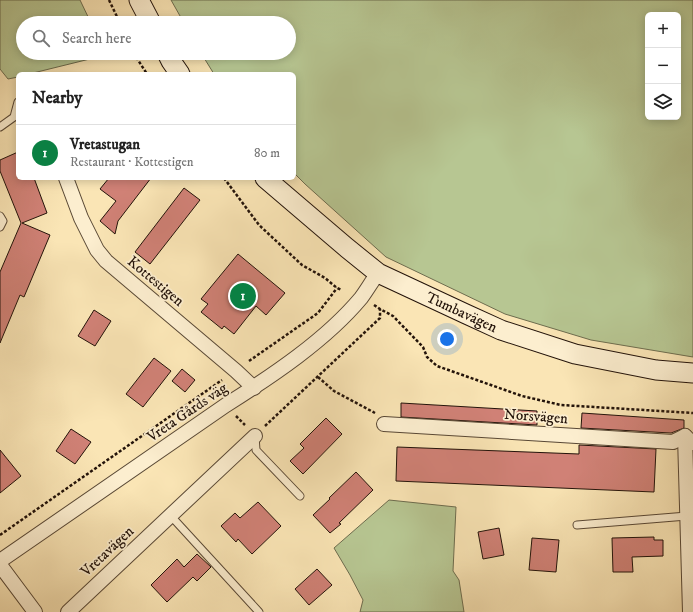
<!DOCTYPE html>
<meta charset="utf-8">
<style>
:root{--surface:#fff;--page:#f2f2f2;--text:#222;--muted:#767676;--line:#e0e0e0;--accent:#0b8043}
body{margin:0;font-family:"IM FELL DW Pica",serif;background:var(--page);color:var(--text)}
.controls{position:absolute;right:12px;top:12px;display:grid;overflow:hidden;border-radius:6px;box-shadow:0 2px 10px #0003}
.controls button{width:36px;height:36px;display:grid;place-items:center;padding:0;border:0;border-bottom:1px solid var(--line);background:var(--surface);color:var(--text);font:20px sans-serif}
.you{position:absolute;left:447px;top:339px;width:14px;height:14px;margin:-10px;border:3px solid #fff;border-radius:50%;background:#1a73e8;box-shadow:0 0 0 6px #1a73e833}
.badge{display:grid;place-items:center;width:26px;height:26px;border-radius:50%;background:var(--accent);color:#fff;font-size:13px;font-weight:700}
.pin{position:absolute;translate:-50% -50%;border:2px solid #fff;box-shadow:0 1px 4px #0006}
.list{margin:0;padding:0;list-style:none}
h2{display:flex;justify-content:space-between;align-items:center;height:52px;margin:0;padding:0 16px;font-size:17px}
h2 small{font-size:13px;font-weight:400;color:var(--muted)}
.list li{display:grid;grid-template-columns:26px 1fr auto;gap:12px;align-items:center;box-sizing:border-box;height:56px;padding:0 16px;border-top:1px solid var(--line)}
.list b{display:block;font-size:15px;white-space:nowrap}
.list p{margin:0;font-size:13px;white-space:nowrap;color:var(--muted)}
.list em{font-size:13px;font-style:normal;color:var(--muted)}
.icon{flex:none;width:22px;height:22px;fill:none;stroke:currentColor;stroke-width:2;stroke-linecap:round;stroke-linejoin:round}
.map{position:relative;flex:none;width:693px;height:612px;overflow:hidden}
.search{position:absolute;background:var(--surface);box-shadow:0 2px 10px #0003;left:16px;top:16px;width:280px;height:44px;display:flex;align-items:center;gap:10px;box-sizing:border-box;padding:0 14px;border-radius:22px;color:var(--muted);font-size:15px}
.panel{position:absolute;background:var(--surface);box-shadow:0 2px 10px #0003;left:16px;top:72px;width:280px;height:108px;border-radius:6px}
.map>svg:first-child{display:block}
.green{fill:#b7c692;stroke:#6d6c4e;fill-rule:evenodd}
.building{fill:#d08176;stroke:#23130a}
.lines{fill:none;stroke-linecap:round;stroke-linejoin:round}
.service-casing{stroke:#594835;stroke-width:9}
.minor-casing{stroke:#594835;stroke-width:16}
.secondary-casing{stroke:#23130a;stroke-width:21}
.path{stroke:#23130a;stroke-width:2.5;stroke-dasharray:3 2;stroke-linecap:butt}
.service{stroke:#fceecf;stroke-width:7}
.minor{stroke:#fceecf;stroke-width:14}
.secondary{stroke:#fceecf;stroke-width:19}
.labels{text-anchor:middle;stroke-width:3.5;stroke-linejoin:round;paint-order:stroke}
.street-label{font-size:15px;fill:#23130a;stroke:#fceecf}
</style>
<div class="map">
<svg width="693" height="612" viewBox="0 0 693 612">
<rect width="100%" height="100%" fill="#fae5b5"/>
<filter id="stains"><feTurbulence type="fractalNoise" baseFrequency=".005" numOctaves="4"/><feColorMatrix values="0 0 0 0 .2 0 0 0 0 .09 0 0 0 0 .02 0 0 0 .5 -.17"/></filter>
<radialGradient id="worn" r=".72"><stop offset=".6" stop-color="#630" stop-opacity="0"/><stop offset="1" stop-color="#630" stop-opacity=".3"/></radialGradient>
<g class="green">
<polygon points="0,0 80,0 91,23 23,23 23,53 105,53 106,55 29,74 18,74 18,77 8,79 0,69"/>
<path d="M171 0H693V357L591 340 505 314 386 257 305 184 294 173V74H214L201 53H289V23H184ZM648 15H678V117H648Z"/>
<polygon points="389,500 456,507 453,571 459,580 464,612 360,612 363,600 350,575 334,548"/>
</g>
<g class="building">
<polygon points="18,152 18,178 34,178 47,213 22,223 50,235 24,297 20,295 0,343 0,272 21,223 0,171 0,160"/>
<polygon points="109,178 151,178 118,221 115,234 100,221 116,201 100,189"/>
<polygon points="184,188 200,200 150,264 135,252"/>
<polygon points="238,254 285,293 266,315 256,306 234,334 224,326 222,329 201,312 208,304 201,299"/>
<polygon points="94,310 111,321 95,346 78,336"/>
<polygon points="154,358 171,371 143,407 126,394"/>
<polygon points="182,369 195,380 185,392 172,381"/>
<polygon points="401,403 537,411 537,425 401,417"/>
<polygon points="582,413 684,420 684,428 671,433 581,428"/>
<polygon points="326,418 342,434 303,474 290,461 304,448 300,444"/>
<polygon points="71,429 91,442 75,464 56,451"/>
<polygon points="579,445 656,449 654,492 396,481 397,447 579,454"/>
<polygon points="0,450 21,476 0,493"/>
<polygon points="356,472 373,490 339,523 341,524 330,533 313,515 330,499 329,498"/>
<polygon points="258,502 281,526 252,554 238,539 236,542 221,526 235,513 240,518"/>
<polygon points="499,528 504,555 483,559 478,532"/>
<polygon points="654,537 654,540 663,540 663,556 632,557 633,572 613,572 612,538"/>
<polygon points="532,538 559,540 556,572 529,570"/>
<polygon points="197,554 211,567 197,581 193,577 167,602 151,585 177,559 184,567"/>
<polygon points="317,569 332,585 309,605 295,589"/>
</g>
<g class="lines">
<defs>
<g id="service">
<polyline points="0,127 14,117 18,102"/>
<polyline points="0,216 3,221 0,227"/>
<polyline points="255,436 256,450 300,496"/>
<polyline points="170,515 259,612"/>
<polyline points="577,525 687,516"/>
</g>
<g id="minor">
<polyline points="66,178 81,218 97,250 106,261 236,371 254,388"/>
<polyline points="384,424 673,442 685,436 692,443 693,443"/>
<polyline points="685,436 690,612"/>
<path d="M0 561 226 405C272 376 326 340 361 298 367 290 372 281 378 273"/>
<polyline points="0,565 35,612"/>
<polyline points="68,612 255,436"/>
</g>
<g id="secondary">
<polyline points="139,0 151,23"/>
<polyline points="167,53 171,61 180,74"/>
<path id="s1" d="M265 178 347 248 378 273 466 314 501 330 575 354 656 370 693 373"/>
</g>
</defs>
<use href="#service" class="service-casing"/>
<use href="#minor" class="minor-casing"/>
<use href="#secondary" class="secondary-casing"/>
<g class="path">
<polyline points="109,0 120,23"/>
<polyline points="134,53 138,60 147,74"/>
<polyline points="224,178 259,225 302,265 325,278 337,288 342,290"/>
<polyline points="374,305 380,309 393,316 423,347 427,357 437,366 522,396 561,405 693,413"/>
<polyline points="249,361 318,313 337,288"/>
<polyline points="318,377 334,391 375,413"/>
<polyline points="236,416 245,425"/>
<polyline points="265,426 380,318 380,309"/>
<polyline points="0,535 222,380"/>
</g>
<use href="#service" class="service"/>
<use href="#minor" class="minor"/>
<use href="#secondary" class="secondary"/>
</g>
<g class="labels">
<g class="street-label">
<text transform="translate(156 281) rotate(40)" y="5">Kottestigen</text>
<text dy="5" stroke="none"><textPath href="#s1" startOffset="240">Tumbavägen</textPath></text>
<text transform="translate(187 412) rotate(-34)" y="5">Vreta Gårds väg</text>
<text transform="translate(536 416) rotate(4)" y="5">Norsvägen</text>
<text transform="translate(107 551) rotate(-43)" y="5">Vretavägen</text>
</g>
</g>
<rect width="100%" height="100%" filter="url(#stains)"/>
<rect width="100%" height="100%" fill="url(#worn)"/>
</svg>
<div class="controls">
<button>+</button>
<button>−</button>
<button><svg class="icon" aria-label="layers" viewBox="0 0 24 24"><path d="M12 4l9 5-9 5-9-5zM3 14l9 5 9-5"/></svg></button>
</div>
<div class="you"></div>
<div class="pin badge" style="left:243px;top:296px">1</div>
<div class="search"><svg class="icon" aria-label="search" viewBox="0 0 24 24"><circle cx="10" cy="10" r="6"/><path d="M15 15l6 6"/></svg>Search here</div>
<section class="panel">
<h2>Nearby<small></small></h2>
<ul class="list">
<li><span class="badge">1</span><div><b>Vretastugan</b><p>Restaurant · Kottestigen</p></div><em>80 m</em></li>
</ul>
</section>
</div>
